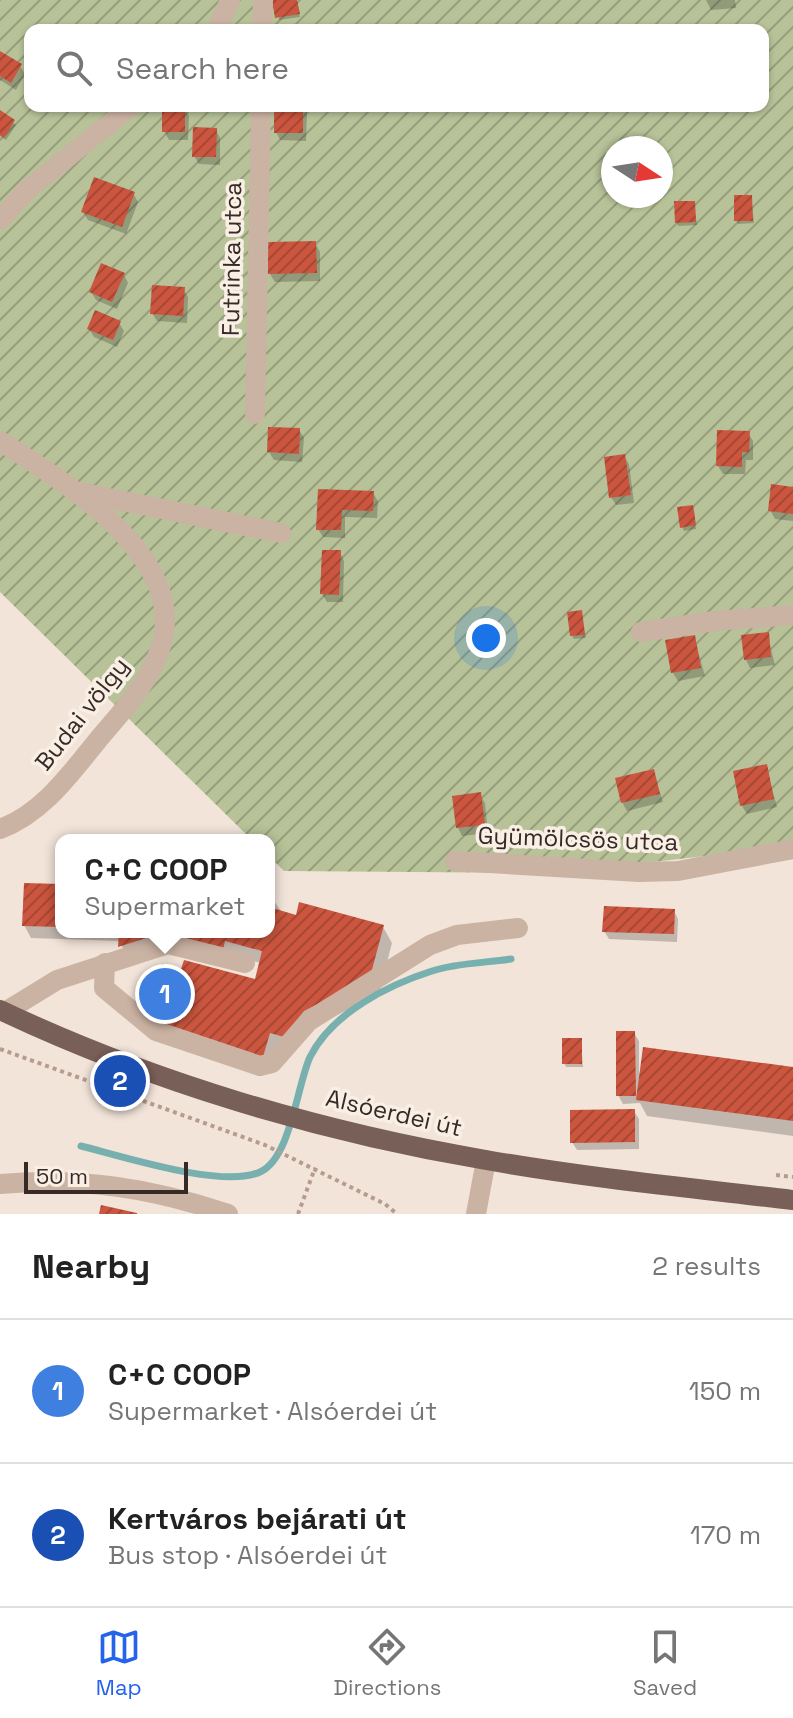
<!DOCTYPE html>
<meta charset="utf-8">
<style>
:root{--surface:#fff;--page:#f6f6f6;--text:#222;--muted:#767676;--line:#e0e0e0;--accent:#2563eb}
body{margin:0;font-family:"Space Grotesk",sans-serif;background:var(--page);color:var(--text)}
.compass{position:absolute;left:601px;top:136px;width:72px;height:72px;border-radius:50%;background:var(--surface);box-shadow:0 2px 6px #0004;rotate:102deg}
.scale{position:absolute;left:24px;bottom:20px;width:164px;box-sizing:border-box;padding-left:8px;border:4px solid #362a26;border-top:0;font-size:22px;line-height:28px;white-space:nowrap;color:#362a26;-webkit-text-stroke:6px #faefe5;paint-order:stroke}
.you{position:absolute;left:486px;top:638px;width:28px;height:28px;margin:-20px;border:6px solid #fff;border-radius:50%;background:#1a73e8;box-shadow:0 0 0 12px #1a73e833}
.badge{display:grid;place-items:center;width:52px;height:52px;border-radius:50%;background:var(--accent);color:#fff;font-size:26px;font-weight:700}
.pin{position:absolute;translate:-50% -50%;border:4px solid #fff;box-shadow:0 2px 8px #0006}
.popup{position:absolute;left:55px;top:834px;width:220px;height:104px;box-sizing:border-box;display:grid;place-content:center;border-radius:16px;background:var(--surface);filter:drop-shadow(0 2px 6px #0005);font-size:26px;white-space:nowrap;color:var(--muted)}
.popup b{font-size:30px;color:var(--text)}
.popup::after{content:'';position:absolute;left:50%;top:100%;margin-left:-16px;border:16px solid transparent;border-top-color:var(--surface)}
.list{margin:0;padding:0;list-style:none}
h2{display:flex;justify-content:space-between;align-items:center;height:104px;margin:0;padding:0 32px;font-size:34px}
h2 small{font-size:26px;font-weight:400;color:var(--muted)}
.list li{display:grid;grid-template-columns:52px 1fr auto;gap:24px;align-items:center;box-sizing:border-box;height:144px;padding:0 32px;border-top:2px solid var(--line)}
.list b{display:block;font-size:30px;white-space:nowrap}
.list p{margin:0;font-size:26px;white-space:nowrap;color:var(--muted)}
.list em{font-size:26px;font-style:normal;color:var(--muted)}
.icon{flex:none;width:44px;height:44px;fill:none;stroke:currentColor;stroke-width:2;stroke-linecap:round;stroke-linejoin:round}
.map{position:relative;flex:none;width:793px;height:1214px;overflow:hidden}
.search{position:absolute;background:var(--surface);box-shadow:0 2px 6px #0004;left:24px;right:24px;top:24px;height:88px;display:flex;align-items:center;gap:20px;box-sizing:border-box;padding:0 28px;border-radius:16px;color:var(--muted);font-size:30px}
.sheet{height:392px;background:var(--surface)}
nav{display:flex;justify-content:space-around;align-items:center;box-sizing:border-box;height:112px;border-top:2px solid var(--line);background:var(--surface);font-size:22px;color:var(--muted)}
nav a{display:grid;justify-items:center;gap:4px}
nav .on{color:var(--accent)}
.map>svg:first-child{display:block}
.garden{fill:url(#garden-furrows);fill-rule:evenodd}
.shadow{fill:#0003}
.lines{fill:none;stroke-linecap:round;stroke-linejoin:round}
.stream{stroke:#77b0ae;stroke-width:7}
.building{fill:url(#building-hatch)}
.path{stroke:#b69c8f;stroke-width:4;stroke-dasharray:4 4;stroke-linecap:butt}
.minor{stroke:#cbb3a4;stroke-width:20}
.major{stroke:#785f57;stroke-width:20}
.labels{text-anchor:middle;stroke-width:7;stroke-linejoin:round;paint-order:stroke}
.street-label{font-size:24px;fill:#362a26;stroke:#faefe5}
</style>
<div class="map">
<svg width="793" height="1214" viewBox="0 0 793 1214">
<defs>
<pattern id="garden-furrows" width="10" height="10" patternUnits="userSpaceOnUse" patternTransform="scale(2)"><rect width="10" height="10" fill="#b7c298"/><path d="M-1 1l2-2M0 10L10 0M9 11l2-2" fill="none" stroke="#969e7c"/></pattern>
<pattern id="building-hatch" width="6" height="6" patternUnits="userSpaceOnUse" patternTransform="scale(2)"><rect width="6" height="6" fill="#cb553e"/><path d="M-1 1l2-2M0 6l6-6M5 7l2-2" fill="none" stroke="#a64734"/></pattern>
</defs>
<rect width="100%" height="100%" fill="#f2e4d9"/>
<path class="garden" d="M0 0H793V846L557 873 284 871 269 856V840H252L0 592ZM30 30H763V106H30ZM613 148H661V196H613Z"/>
<g class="shadow">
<polygon points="279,0 297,0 300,17 279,20"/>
<polygon points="706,0 735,0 736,8 711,10"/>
<polygon points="0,53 20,66 25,74 16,90 0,80"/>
<polygon points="276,106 303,106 307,112 306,141 280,140 276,132"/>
<polygon points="184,108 189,116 188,140 169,140 164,131"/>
<polygon points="0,112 16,125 6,140 0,136"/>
<polygon points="216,130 220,138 220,165 199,164 194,156"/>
<polygon points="133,193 138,202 126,234 88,220 83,212"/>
<polygon points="751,197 754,223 738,224 736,220"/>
<polygon points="694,203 697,225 678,226 677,223"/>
<polygon points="315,243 320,252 320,281 275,282 270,274"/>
<polygon points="124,275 128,283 117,309 96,300 91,292"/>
<polygon points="183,289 188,297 187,323 157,321 152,313"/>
<polygon points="119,323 124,331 117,347 94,337 89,329"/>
<polygon points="299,430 304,438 302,462 274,460 269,452"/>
<polygon points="748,433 753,441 753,460 746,460 745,474 723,474 718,466"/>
<polygon points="624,456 629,464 634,503 616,505 611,497"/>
<polygon points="793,489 793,521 775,519 770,510"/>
<polygon points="319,492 373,493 378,501 377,518 345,517 345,538 323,537 318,529"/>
<polygon points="694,510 696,529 684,531 682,527"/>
<polygon points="340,552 344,561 343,602 327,602 322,594"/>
<polygon points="581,612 586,638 574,639 572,636"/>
<polygon points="767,634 775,665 750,668 746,660"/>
<polygon points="694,637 705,676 678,681 673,673"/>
<polygon points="766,766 777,807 747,814 742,806"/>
<polygon points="653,771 663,802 627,811 622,802"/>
<polygon points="480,795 485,803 488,833 462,836 458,828"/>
<polygon points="61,886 61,932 269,932 269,894 281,911 298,917 383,927 392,943 379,994 313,1027 272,1072 176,1046 150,1014 151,1007 144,994 159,985 256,981 261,963 234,956 172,949 129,963 120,941 31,938 24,925"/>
<polygon points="674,911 678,919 677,942 609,939 604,931"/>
<polygon points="634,1033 639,1041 639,1073 793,1069 793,1136 647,1116 640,1103 623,1104 618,1095"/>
<polygon points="581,1040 583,1067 566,1067 564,1063"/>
<polygon points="634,1111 639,1119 639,1149 577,1150 572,1142"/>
</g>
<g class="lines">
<path class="stream" d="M81 1146C121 1156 223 1189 260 1172 291 1158 297 1085 310 1057 332 1013 388 985 432 971 456 963 485 963 511 959"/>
</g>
<g class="building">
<polygon points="272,0 297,0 300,14 275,18"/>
<polygon points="0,51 22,64 11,83 0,76"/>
<rect x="162" y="106" width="23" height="26"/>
<rect x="274" y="106" width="29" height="27"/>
<polygon points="0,110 15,120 4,138 0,135"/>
<polygon points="193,127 217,128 216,157 192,157"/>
<polygon points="94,177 135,192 122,227 81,212"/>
<polygon points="734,195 752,195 753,221 734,221"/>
<polygon points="674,201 695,201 696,222 675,223"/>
<polygon points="316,241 317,273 268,274 268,242"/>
<polygon points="101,263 125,273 112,302 89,292"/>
<polygon points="152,285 185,287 183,316 150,314"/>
<polygon points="95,310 121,321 113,340 87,329"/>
<polygon points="268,427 300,428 299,454 267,452"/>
<polygon points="717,430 750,431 749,452 742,452 742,467 716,466"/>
<polygon points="625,454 631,495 609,498 604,457"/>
<polygon points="771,484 793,487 793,514 768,511"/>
<polygon points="318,489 374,491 373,511 342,510 341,530 316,530"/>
<polygon points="693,505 696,525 680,528 677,507"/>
<polygon points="322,550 341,550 339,595 320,594"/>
<polygon points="582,610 585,635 570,636 567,612"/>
<polygon points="769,632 771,657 744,660 741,635"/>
<polygon points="695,635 701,668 671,673 665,640"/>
<polygon points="767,764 774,799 740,806 733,771"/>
<polygon points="654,769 660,794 621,803 615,778"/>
<polygon points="481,792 485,825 456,828 452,796"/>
<polygon points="24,883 61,884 61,927 22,926"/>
<polygon points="299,902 384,925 370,977 304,1011 284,1037 270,1033 263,1057 164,1030 167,1019 148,1014 152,998 142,995 146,980 157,983 162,964 181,969 184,960 255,979 262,951 225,941 223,950 162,933 118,947 119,932 269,932 269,907 296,915"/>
<polygon points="604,906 675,909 674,934 602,932"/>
<polygon points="616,1031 635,1031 636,1096 616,1096"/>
<rect x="562" y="1038" width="20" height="26"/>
<polygon points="643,1047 793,1067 793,1121 636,1100"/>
<polygon points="635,1109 635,1142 570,1143 570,1110"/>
<polygon points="101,1205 137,1213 137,1214 99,1214"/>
</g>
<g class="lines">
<g class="path">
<polyline points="0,1049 265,1145 385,1204 397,1214"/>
<polyline points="776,1175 793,1177"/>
<polyline points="298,1214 315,1168"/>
</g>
<g class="minor">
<polyline points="217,30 230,0"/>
<polyline points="262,30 263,0"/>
<polyline points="0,220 27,190 131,106"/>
<polyline points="255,414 261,106"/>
<path d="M0 441C61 480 186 554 162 643 152 679 126 707 102 735 73 770 44 813 0 829"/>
<polyline points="79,492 281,533"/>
<polyline points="641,632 715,621 793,615"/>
<polyline points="455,861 639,872 678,871 793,849"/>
<polyline points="105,963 104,988 156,1031 260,1066 272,1063 309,1021 430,945 457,935 518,928"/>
<polyline points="5,1012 57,980 168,944 245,963"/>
<path d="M0 1184C80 1177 152 1188 228 1214"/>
<polyline points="476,1214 486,1160"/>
</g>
<path class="major" d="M0 1010C152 1082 321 1132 486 1160 588 1178 691 1188 793 1200"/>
</g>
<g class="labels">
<g class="street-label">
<text transform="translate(232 259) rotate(-89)" y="8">Futrinka utca</text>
<text transform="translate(82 714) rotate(-52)" y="8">Budai völgy</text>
<text transform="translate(578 839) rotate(2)" y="8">Gyümölcsös utca</text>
<text transform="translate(394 1113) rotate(13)" y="8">Alsóerdei út</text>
</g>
</g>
</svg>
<svg class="compass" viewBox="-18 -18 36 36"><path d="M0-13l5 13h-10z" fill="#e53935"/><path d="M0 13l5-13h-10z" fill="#767676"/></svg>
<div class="scale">50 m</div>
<div class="you"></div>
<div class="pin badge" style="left:165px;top:994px;background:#3f7fe0">1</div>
<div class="popup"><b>C+C COOP</b>Supermarket</div>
<div class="pin badge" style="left:120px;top:1081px;background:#1a4fb4">2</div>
<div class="search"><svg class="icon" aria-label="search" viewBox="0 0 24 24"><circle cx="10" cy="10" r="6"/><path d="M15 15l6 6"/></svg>Search here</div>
</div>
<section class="sheet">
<h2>Nearby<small>2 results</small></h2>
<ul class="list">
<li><span class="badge" style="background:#3f7fe0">1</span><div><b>C+C COOP</b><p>Supermarket · Alsóerdei út</p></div><em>150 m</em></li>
<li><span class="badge" style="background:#1a4fb4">2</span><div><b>Kertváros bejárati út</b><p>Bus stop · Alsóerdei út</p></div><em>170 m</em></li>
</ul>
</section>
<nav>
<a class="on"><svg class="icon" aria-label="map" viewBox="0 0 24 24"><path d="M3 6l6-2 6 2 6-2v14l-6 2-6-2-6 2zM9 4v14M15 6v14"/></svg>Map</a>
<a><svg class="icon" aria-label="directions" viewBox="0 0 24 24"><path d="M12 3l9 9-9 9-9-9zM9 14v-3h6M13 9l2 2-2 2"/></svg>Directions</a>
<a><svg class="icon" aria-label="saved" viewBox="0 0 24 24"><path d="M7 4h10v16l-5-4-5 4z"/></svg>Saved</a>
</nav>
